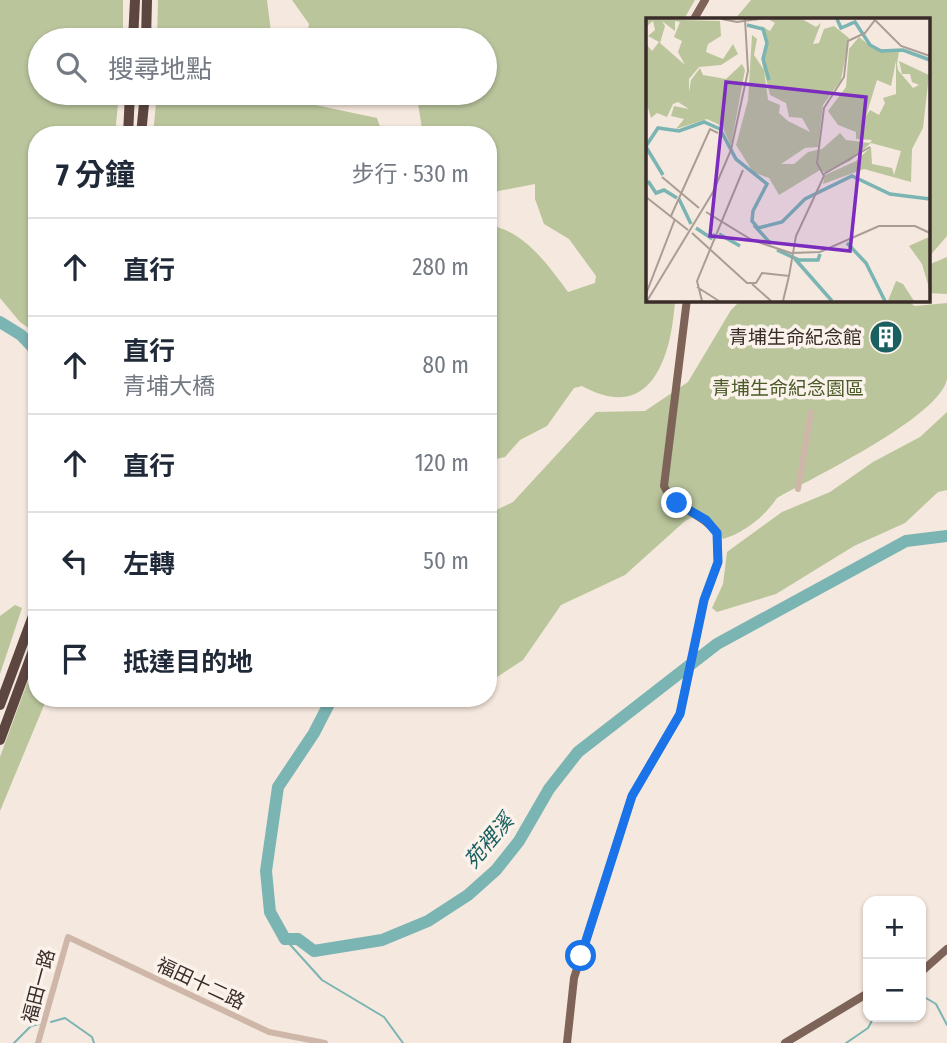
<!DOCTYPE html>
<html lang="zh-TW">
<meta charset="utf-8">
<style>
:root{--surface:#fff;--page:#f2f2f3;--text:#1f2937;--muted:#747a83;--line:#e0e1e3}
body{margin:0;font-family:"Fira Sans Condensed","Noto Sans TC",sans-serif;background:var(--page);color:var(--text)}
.controls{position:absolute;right:21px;bottom:21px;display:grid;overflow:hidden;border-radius:14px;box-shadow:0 2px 5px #0004}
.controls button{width:63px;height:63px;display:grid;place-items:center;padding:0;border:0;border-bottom:2px solid var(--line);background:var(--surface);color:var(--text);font:35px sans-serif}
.stop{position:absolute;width:21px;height:21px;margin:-16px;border:5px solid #1a73e8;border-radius:50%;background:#fff}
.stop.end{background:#1a73e8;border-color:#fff;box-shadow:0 2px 7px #0008}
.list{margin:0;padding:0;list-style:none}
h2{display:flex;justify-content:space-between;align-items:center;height:91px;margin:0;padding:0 28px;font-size:30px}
h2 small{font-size:23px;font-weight:400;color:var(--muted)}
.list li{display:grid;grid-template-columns:46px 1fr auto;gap:21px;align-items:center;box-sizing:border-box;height:98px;padding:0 28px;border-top:2px solid var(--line)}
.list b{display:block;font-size:26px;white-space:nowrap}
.list p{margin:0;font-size:23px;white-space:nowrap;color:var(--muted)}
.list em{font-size:23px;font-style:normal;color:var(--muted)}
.icon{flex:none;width:38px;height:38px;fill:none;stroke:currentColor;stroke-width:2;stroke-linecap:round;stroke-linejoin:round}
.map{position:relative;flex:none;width:947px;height:1043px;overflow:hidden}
.search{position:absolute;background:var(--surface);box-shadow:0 2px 5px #0004;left:28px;top:28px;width:469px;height:77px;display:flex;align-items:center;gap:18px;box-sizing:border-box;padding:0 24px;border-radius:38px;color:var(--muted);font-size:26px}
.panel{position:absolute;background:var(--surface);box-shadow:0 2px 5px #0004;left:28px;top:126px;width:469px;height:581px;border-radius:28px}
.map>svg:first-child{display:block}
.green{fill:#bac59c}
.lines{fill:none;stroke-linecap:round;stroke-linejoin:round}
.stream{stroke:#7ab4b3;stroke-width:2}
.river{stroke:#7ab4b3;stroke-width:12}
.minor{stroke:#ceb7a8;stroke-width:6}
.major{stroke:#7e6359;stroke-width:8}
.highway{stroke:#5c463f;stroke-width:10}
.route{stroke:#1a73e8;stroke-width:9}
.labels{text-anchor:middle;stroke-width:7;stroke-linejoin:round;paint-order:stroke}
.poi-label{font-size:19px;fill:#3a2d29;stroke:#fbf3eb;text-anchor:end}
.park-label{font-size:19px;fill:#4c5b2a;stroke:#fbf3eb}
.street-label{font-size:19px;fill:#3a2d29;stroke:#fbf3eb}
.water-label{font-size:21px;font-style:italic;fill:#1a6060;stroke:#fbf3eb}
.inset-river{fill:none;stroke:#7ab4b3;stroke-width:3.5}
.inset-road{fill:none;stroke:#aa9d96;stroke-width:2}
.view{fill:#7b2cbf;fill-opacity:0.15;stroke:#7b2cbf;stroke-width:3.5}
.inset-edge{fill:none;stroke:#3a2d29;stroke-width:3.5}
</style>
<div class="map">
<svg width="947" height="1043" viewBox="0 0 947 1043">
<rect width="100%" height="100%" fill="#f5e8de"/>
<g class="green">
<polygon points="0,0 123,0 123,40 40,40 40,93 119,93 115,135 37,135 37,334 20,322 0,298"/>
<polygon points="158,0 267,0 272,40 157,40"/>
<path d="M292 0H695L684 19H648V299L675 301C671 358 651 424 582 386L574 388 547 426 520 440 505 457 488 461V225C524 230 548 265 568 292L595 283 596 276 569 239 544 224 535 199V184L488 193V135H423L417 97C396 94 379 98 358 93H485V40H306L309 24Z"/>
<polygon points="751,0 947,0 947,236 928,258 928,19 735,19"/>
<polygon points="157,93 292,93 306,103 377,118 383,135 153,135"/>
<polygon points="947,257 947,294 928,293 928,265"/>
<path d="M742 299H839L844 303 903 299 915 306 947 303C947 327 947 355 947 379 940 417 812 478 777 498 764 517 745 532 723 539L716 525 701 513 685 521 625 575 561 605 523 660 488 683V514L513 502 596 412 645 411 688 382 731 310Z"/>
<polygon points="947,412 947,490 938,492 905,523 854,546 776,594 717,612 712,608 723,584 727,552 782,512 830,492 873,462 920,437"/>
<polygon points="15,605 22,608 0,674 0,616"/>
<polygon points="37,656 37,698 47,698 0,811 0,757"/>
</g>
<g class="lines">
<g class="stream">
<polyline points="285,939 322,980 384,1017 403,1043"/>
<polyline points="921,995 936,1004 947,1025"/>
<polyline points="51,1022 65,1018 92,1037 94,1043"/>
<polyline points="14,1043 31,1026 39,1024"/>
<polyline points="846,1043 868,1028 874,1017"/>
</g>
<g class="river">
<polyline points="0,322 21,335 37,352"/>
<polyline points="332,698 314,733 278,787 266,871 270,912 285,939 298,939 314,951 382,940 428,921 468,895 496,870 519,841 549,789 578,752 717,644 906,541 947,536"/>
</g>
<g class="minor">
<polyline points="798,489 811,412"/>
<polyline points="38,1043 68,937 269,1032 325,1043"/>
</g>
<g class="major">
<polyline points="694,19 705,0"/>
<polyline points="921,972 947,949"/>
<path d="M567 1043 574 978 581 956 632 796 680 714 704 600 718 562 717 533C703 513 674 509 664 486L687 299"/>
<polyline points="785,1043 868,993"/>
</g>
<g class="highway">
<polyline points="133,40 135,0"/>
<polyline points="146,40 147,0"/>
<polyline points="128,135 130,93"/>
<polyline points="141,135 145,93"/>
<polyline points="0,705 37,605"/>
<polyline points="0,740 37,640"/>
</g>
</g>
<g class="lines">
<polyline class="route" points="581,956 632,796 680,714 704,600 718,562 717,533 706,520 677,503"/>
</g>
<defs>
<symbol id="building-disc" viewBox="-11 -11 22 22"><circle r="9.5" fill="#1a6060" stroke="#fbf3eb"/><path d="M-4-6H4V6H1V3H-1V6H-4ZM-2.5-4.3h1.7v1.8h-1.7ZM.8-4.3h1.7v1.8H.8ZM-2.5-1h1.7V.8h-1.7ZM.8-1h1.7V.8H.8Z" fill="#fff"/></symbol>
</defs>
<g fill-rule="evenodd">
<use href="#building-disc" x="867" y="318" width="38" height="38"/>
</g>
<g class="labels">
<g class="poi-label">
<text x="862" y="344">青埔生命紀念館</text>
</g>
<g class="park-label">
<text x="788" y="395">青埔生命紀念園區</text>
</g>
<g class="street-label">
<text transform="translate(201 983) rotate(25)" y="7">福田十二路</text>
<text transform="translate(38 986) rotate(-75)" y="7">福田一路</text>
</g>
<g class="water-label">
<text transform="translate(489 841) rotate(-50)" y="7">苑裡溪</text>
</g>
</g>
<g transform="translate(646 18)">
<rect width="284" height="284" fill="#f5e8de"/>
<path d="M0 1 74 3 75 18 62 26 60 34 77 41 87 26 92 36 75 47 53 49 43 61V74L45 62 54 50 57 57 80 61 96 46 99 52 85 128 76 108 61 101 30 111 38 101 25 98 28 88 43 91 32 84 27 86 21 99 11 95 5 100 0 83V26L6 33 13 24 2 18 9 12 7 3 0 9ZM16 3 29 13V3L34 4 28 19 36 23 32 34 39 47 14 25 19 8ZM115 1H156L170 9 175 5 167 26 173 25 178 11 188 8 203 20 195 62 177 87 172 129 159 130 135 146H148L162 134 176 131 194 115 200 122 224 125 226 122 210 121V114L192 107 182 93 200 69 203 31 213 19 228 31 253 33 251 46 252 52 267 70 273 67 266 64 264 56H256L253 43 283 57 277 110 266 131 265 164 218 151 177 166 179 157 210 143 225 129 226 146 246 150 248 157 255 133 225 125 204 143 180 155 174 152 133 177 123 160 107 154 90 127 102 82 106 17 111 21 108 37 118 52 122 82 134 87 133 95 142 103 164 114 156 100 143 99 140 85 124 77 116 44 122 25 115 8 124 13 129 5 122 1 107 3ZM250 43V76L237 80 239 85 233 97 224 92 220 98 231 62 245 68ZM283 219H284L283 270 276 246 263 228ZM250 263 257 266 268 283H242Z" fill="#bac59c" fill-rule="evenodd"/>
<path class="inset-river" d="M191 1 195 10 209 4 224 27 235 33 257 32 284 42M101 7 117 11 121 25 117 41 123 62M0 128 12 110 33 113 58 104 74 111 90 141 121 166 107 193 106 203 112 210 136 204 159 181 206 158 244 176 284 181M0 129 17 157M2 163 10 175 18 172 31 180M33 181 45 206M108 207 125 226M50 210 65 220 69 216M73 216 94 228M201 225 220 245 239 283M131 232 153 242H172L174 236M149 241 186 283"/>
<path class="inset-road" d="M76 1 91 4 112 1M178 156 224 129M16 159 53 190M0 179 42 212M60 194 106 222 145 235M25 198 64 111 72 115M46 215 101 265H110L116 255 143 258 150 218 178 158 171 145 178 90 198 59 202 23 219 15 229 2 255 28 284 38M145 235 174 234 233 208H269L284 215M106 266 125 283M51 269 73 283M0 276 29 201M1 283 67 174 85 132 102 53 99 1M56 283 51 263 97 152M137 283 143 258"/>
<path class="view" d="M80 64 220 79 204 233 64 218Z"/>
<rect width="284" height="284" class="inset-edge"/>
</g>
</svg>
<div class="controls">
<button>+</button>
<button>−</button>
</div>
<div class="stop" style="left:581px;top:956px"></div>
<div class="stop end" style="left:677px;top:503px"></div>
<div class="search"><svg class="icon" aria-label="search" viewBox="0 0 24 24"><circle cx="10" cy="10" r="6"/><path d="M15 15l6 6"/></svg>搜尋地點</div>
<section class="panel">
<h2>7 分鐘<small>步行 · 530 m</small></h2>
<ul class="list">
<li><svg class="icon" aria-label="ahead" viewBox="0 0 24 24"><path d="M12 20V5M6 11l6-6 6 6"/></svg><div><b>直行</b></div><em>280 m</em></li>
<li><svg class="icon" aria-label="ahead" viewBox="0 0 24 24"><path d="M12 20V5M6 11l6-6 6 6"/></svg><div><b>直行</b><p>青埔大橋</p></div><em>80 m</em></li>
<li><svg class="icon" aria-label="ahead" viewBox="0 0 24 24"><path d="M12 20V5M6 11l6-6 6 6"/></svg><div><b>直行</b></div><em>120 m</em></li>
<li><svg class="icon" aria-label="left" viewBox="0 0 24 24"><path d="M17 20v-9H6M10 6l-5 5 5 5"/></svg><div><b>左轉</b></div><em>50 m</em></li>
<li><svg class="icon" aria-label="arrive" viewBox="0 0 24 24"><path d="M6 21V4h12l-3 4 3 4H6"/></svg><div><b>抵達目的地</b></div></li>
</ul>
</section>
</div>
